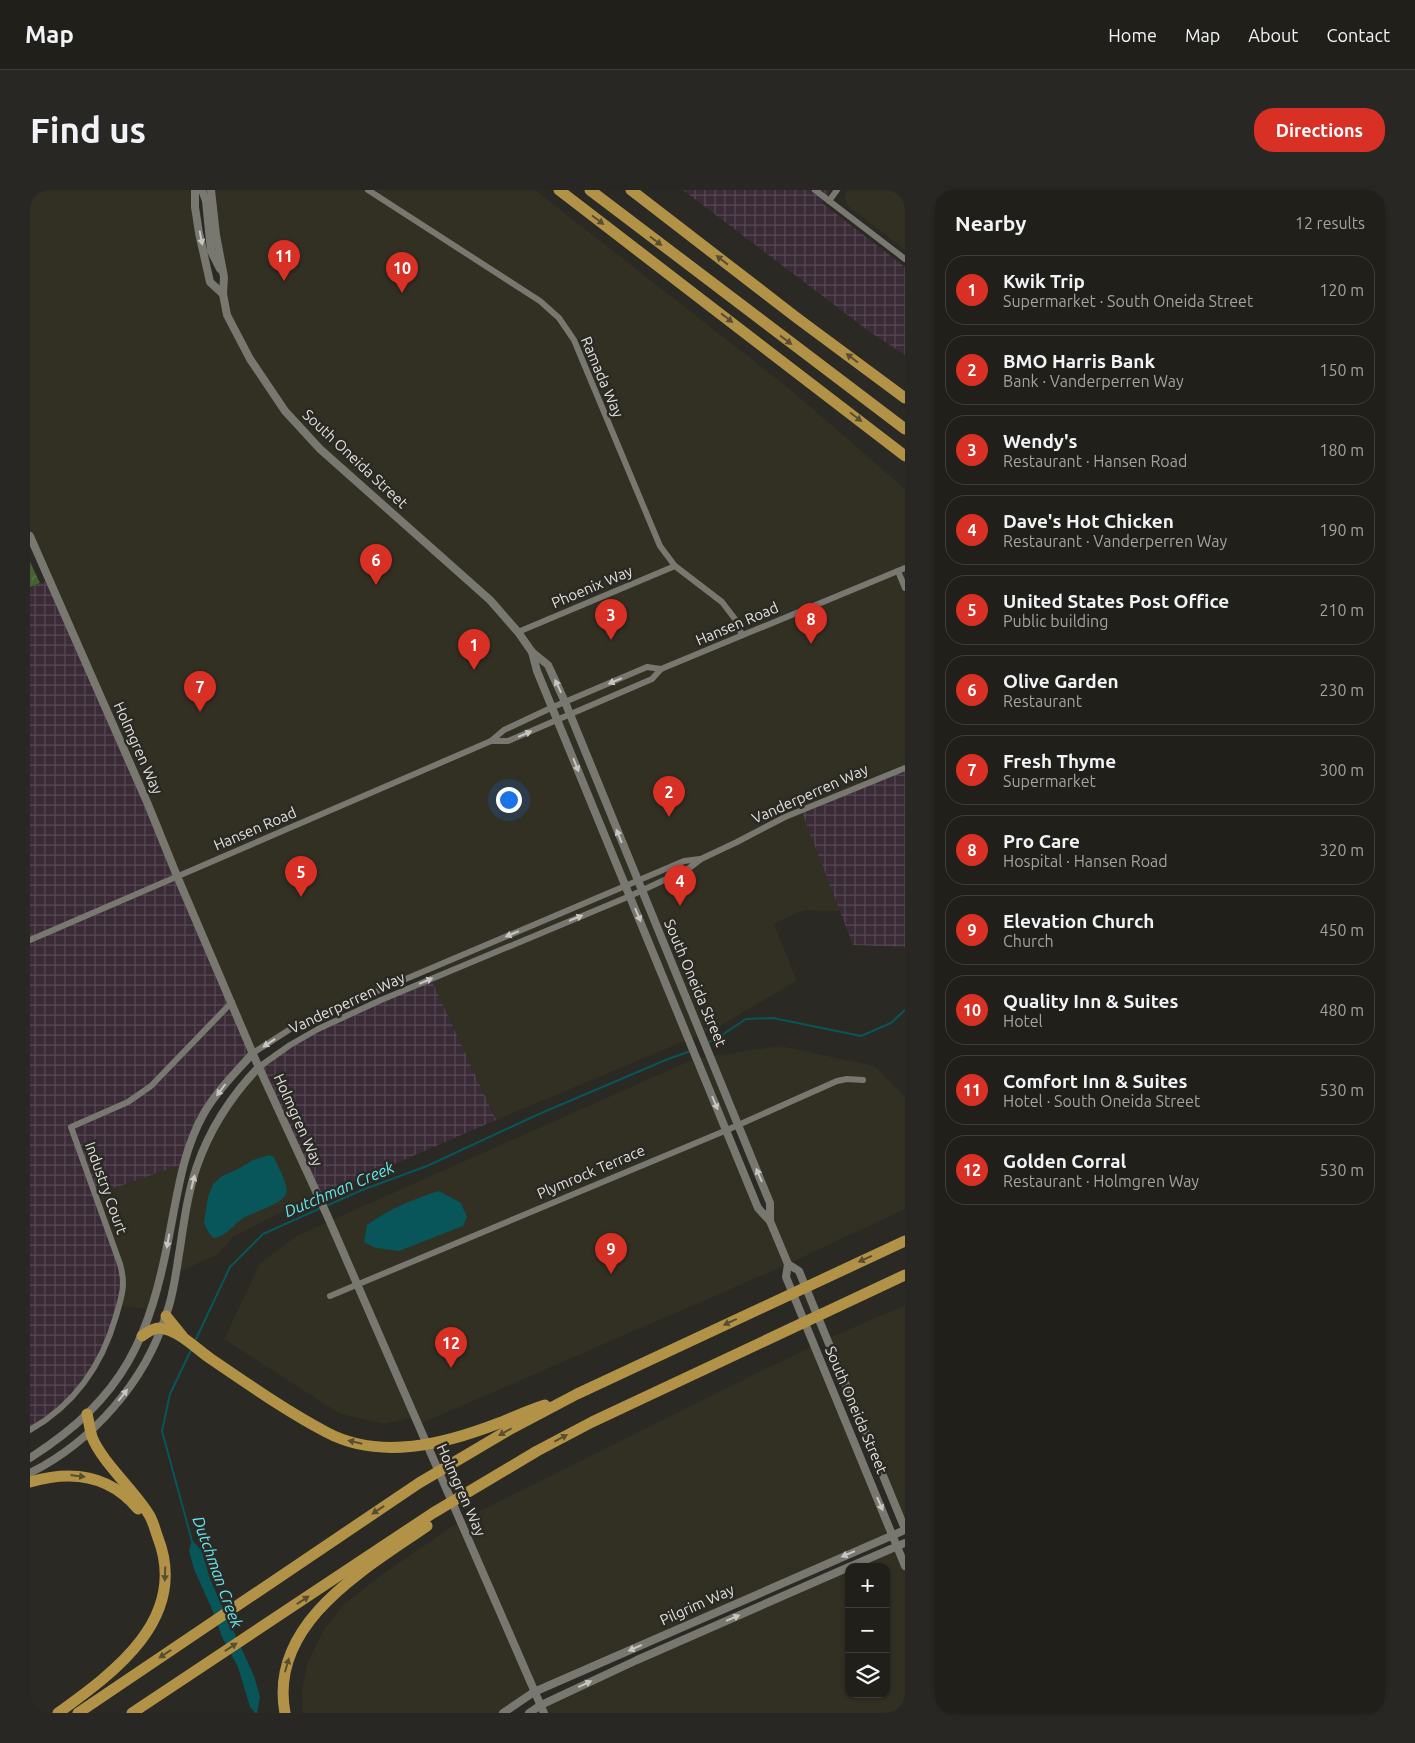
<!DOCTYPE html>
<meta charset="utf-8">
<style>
:root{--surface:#201f1a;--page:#282723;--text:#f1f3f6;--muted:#a2a2a2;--line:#3d3d39;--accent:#d93025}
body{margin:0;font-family:Ubuntu,sans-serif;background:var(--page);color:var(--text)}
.controls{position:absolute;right:15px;bottom:15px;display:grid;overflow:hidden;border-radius:10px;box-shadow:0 1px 4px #0004}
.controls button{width:45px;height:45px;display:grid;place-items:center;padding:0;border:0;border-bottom:1px solid var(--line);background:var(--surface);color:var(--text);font:25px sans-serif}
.you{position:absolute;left:478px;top:609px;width:18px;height:18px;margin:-12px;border:4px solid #fff;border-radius:50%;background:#1a73e8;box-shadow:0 0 0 8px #1a73e833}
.badge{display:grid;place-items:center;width:32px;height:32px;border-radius:50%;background:var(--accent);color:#fff;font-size:16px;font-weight:700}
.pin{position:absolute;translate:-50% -41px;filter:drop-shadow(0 1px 2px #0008)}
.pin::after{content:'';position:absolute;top:26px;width:18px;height:15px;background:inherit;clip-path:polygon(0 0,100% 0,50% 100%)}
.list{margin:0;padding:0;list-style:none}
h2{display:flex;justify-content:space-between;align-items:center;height:65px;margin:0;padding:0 20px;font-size:21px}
h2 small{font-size:16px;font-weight:400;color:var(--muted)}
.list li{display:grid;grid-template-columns:32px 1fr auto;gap:15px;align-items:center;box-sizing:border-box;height:70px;margin:0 10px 10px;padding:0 10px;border:1px solid var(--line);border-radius:20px}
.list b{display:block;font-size:19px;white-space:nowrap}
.list p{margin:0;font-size:16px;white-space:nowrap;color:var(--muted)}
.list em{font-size:16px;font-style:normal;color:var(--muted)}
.icon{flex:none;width:28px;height:28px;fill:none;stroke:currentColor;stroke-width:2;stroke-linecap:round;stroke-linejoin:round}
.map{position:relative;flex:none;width:875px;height:1523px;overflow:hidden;border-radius:20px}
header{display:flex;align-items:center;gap:30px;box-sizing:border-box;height:70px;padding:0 25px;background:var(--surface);border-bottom:1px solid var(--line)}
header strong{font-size:24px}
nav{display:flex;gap:28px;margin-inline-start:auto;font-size:18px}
.intro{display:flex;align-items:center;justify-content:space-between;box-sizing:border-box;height:120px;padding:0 30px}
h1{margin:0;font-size:35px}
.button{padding:12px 22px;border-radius:20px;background:var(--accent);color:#fff;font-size:18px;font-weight:700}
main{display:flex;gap:30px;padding:0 30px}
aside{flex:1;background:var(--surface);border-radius:20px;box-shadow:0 1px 4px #0004}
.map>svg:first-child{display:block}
.built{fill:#322f23;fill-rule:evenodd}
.industrial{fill:url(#industrial-grid)}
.forest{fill:url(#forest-crowns)}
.water{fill:#08555a}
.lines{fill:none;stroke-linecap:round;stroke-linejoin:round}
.stream{stroke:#08555a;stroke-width:2}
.minor{stroke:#787770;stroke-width:6}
.tertiary{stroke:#787770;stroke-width:8}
.motorway{stroke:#b29247;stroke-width:11}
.oneway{fill:#5a4e30}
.oneway2{fill:#c8c6c2}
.labels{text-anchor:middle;stroke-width:5;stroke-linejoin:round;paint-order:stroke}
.street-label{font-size:15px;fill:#e2e1dd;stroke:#2a2923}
.water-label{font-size:16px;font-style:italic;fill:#66e6f0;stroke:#2a2923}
</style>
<header>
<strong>Map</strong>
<nav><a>Home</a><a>Map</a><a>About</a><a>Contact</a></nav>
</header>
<div class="intro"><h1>Find us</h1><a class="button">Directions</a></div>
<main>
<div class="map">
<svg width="875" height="1523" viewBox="0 0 875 1523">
<defs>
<pattern id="industrial-grid" width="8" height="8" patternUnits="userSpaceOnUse" patternTransform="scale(1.25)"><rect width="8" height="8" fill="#3a2b37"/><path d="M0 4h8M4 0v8" fill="none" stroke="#564954"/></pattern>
<pattern id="forest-crowns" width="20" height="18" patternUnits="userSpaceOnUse" patternTransform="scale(1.25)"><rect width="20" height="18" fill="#446331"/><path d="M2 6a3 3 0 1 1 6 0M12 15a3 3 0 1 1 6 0" fill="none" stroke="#5f794e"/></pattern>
</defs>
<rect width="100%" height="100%" fill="#2a2923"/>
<g class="built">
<polygon points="0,0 165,0 180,92 192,104 181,0 505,0 760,199 875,299 875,578 771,620 811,721 774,720 744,734 767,791 686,838 466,930 397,781 265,836 223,863 0,346"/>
<polygon points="817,0 875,0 875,60 818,16 814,8"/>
<path d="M751 856 844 876 875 907V1019L758 1074 388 1235 384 1227 354 1234 310 1224 194 1149 230 1073 266 1046 666 868ZM708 935 740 1013V1030L728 1018 697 940Z"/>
<polygon points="229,877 288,1007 241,1027 203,1047 187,1065 146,1083 161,998 181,943"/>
<polygon points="153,974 122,1120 89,1116 65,1005"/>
<polygon points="875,1115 875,1339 797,1149"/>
<polygon points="784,1155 863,1345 504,1502 473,1523 273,1523 272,1499 278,1472 293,1441 313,1415 354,1383 430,1331"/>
<polygon points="867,1356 875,1376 875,1523 499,1523 819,1377 819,1504 856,1504 856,1377 819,1377"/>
</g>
<g class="industrial">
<polygon points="653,0 801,0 792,13 875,77 875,165 840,142"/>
<polygon points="19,390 223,863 174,923 153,974 65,1005 93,1086 85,1131 51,1197 0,1240 0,397"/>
<polygon points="875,578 875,757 823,755 771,620"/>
<polygon points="401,789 466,930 288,1007 229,877 259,855"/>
</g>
<polygon class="forest" points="0,372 10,393 0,397"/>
<g class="water">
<path d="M239 965 244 967C247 975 260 997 256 1004 251 1015 226 1021 215 1027 204 1033 196 1048 183 1048L177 1040 174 1032 178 1007 183 994 192 986 208 979 223 970Z"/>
<path d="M409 1001 431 1013 437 1027 433 1036 369 1061 346 1058 334 1052 337 1035C359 1019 383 1009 409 1001Z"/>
<polygon points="162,1350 172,1361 180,1389 224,1486 230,1507 227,1523 225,1523 220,1517 208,1477 192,1447 181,1417 164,1379 159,1361"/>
</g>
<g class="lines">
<g class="stream">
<polyline points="677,853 689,847 716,829 743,828 831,846 861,833 875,820"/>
<polyline points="296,1016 332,1000 397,976 509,924 638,869 661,861"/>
<polyline points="165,1151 200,1077 233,1044 291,1018"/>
<polyline points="162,1158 140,1204 132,1241 162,1351"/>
</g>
<g class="minor">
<polyline points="338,0 510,111 529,128 544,150 630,356 645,376 692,412 705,429 712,445"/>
<polyline points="785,0 875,69"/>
<polyline points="799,11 807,0"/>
<polyline points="868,381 875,398"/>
<polyline points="488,442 645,376"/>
<polyline points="461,551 478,551 622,489 631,479 875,378"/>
<polyline points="0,750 461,551 474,540 523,517 617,477 631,479"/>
<polyline points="223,863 265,836 654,671 670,669"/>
<polyline points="229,877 260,855 288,839 351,810 600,706 658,679 671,669 707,652 755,627 875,578"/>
<polyline points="300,1106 697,940 807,891 817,889 833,890"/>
<path d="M0 1240C44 1215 72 1175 86 1126 92 1106 96 1094 90 1074L41 937 98 912 121 896 202 812"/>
</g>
<g class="tertiary">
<polyline points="165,0 165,17 169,43 180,92 193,104"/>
<polyline points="172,0 176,11 181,61 190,79"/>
<polyline points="181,0 186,45 194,87 193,104 197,125 220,169 255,221 290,259 460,410 488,442 502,462 518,475 535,512 740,1013 740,1031"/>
<polyline points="0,346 117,612 147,686 226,871 297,1025 514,1523"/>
<polyline points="502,462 507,481 728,1018 740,1031 758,1074 756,1087 875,1376"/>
<polyline points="758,1074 769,1081 875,1339"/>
<path d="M0 1268C95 1207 120 1148 140 1041 148 1001 153 961 173 925 185 903 207 881 223 863"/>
<path d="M0 1283C62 1252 115 1192 136 1125 144 1104 146 1081 150 1058 154 1031 158 1002 167 976 180 939 202 905 229 877"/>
<polyline points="819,1377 875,1353"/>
<polyline points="473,1523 504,1502 875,1340"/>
<polyline points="499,1523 511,1515 607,1470 819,1377"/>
</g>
<g class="motorway">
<polyline points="529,0 875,266"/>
<polyline points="560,0 875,239"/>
<polyline points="601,0 767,128 875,208"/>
<polyline points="136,1126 153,1147"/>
<path d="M112 1146C117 1143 122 1138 129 1138 149 1140 165 1158 181 1169 218 1194 256 1221 296 1242 350 1271 415 1254 469 1233 484 1227 499 1220 515 1215"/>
<path d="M0 1292C41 1280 79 1284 108 1319"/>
<path d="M28 1523C85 1482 159 1428 128 1348 125 1340 123 1330 118 1323 103 1299 72 1272 62 1247 60 1240 59 1232 57 1224"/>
<polyline points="48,1523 389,1293 477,1241 547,1204 875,1051"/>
<polyline points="102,1523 403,1323 507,1261 562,1232 875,1085"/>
<path d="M255 1523C238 1433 335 1379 397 1336"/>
</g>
</g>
<defs><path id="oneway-solid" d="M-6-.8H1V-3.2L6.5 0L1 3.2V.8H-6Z" transform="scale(1.25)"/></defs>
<g class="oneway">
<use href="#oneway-solid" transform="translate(568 30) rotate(37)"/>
<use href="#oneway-solid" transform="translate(626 51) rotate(37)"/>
<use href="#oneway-solid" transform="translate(692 70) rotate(-142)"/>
<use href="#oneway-solid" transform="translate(697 128) rotate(38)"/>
<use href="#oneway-solid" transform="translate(756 150) rotate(37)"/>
<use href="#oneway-solid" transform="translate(822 168) rotate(-143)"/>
<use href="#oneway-solid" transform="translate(826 227) rotate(37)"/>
<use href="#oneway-solid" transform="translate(835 1069) rotate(156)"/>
<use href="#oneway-solid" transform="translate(700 1132) rotate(155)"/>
<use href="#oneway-solid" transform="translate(475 1242) rotate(151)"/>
<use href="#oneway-solid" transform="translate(531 1248) rotate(-28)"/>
<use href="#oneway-solid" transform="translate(325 1252) rotate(-167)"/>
<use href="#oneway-solid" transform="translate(48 1286) rotate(7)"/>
<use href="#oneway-solid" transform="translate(348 1320) rotate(147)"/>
<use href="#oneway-solid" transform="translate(135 1384) rotate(92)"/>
<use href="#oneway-solid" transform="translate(273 1410) rotate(-33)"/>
<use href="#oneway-solid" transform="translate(201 1457) rotate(-34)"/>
<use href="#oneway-solid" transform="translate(135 1464) rotate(146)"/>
<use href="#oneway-solid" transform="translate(257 1475) rotate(-74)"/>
</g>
<g class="oneway2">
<use href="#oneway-solid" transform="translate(171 48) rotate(79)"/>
<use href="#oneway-solid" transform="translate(585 491) rotate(157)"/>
<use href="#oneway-solid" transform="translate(528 496) rotate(-115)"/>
<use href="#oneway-solid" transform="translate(495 544) rotate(-23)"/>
<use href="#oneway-solid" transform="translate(546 575) rotate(68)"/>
<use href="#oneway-solid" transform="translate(589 646) rotate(-112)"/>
<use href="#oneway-solid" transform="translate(608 725) rotate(67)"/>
<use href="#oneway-solid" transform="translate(546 728) rotate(-22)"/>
<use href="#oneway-solid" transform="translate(482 744) rotate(157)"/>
<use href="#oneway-solid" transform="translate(396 791) rotate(-23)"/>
<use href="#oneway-solid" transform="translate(239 853) rotate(147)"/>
<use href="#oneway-solid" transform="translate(191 900) rotate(127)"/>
<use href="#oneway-solid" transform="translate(685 913) rotate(67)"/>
<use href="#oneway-solid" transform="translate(729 985) rotate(-113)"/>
<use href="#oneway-solid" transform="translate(163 992) rotate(-76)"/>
<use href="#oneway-solid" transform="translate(138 1051) rotate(100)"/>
<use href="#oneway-solid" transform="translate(93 1205) rotate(-52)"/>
<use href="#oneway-solid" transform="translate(850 1314) rotate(67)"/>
<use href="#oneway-solid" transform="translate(818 1364) rotate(157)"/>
<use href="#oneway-solid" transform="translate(703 1428) rotate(-23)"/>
<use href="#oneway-solid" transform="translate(605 1458) rotate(156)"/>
<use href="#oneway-solid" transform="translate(555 1494) rotate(-25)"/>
</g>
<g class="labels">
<g class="street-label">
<text transform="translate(572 187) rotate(67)" y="5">Ramada Way</text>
<text transform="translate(325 269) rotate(43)" y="5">South Oneida Street</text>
<text transform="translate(562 397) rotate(-23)" y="5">Phoenix Way</text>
<text transform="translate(707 434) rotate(-23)" y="5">Hansen Road</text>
<text transform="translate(108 558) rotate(66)" y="5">Holmgren Way</text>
<text transform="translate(780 604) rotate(-24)" y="5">Vanderperren Way</text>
<text transform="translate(225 639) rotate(-23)" y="5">Hansen Road</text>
<text transform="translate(665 793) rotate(67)" y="5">South Oneida Street</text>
<text transform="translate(317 813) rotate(-25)" y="5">Vanderperren Way</text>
<text transform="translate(268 930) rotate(66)" y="5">Holmgren Way</text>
<text transform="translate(561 982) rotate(-23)" y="5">Plymrock Terrace</text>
<text transform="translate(76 998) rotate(70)" y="5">Industry Court</text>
<text transform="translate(826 1220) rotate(67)" y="5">South Oneida Street</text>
<text transform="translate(431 1300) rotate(66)" y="5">Holmgren Way</text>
<text transform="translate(667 1415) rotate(-24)" y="5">Pilgrim Way</text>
</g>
<g class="water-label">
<text transform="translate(309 999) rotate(-23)" y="6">Dutchman Creek</text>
<text transform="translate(188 1382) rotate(70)" y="6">Dutchman Creek</text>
</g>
</g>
</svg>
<div class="controls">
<button>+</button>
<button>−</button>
<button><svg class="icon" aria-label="layers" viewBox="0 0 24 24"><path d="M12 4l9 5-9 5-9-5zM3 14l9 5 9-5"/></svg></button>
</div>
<div class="you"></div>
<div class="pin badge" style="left:444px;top:480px">1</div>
<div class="pin badge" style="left:639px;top:627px">2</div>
<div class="pin badge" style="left:581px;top:450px">3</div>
<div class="pin badge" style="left:650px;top:716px">4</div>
<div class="pin badge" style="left:271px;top:707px">5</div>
<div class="pin badge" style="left:346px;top:395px">6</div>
<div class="pin badge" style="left:170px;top:522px">7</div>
<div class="pin badge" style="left:781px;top:454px">8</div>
<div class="pin badge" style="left:581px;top:1084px">9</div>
<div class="pin badge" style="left:372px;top:103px">10</div>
<div class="pin badge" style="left:254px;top:91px">11</div>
<div class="pin badge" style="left:421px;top:1178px">12</div>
</div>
<aside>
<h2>Nearby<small>12 results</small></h2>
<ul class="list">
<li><span class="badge">1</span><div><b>Kwik Trip</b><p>Supermarket · South Oneida Street</p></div><em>120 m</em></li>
<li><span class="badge">2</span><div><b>BMO Harris Bank</b><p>Bank · Vanderperren Way</p></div><em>150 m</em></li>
<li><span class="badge">3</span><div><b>Wendy's</b><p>Restaurant · Hansen Road</p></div><em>180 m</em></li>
<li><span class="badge">4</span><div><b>Dave's Hot Chicken</b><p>Restaurant · Vanderperren Way</p></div><em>190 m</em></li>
<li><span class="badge">5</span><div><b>United States Post Office</b><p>Public building</p></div><em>210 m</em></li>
<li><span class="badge">6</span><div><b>Olive Garden</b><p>Restaurant</p></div><em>230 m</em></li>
<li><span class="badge">7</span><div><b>Fresh Thyme</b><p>Supermarket</p></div><em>300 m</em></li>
<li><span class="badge">8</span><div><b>Pro Care</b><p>Hospital · Hansen Road</p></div><em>320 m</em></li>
<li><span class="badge">9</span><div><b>Elevation Church</b><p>Church</p></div><em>450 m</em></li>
<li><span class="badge">10</span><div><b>Quality Inn &amp; Suites</b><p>Hotel</p></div><em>480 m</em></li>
<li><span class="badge">11</span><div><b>Comfort Inn &amp; Suites</b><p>Hotel · South Oneida Street</p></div><em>530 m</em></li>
<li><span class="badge">12</span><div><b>Golden Corral</b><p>Restaurant · Holmgren Way</p></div><em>530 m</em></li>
</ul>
</aside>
</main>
